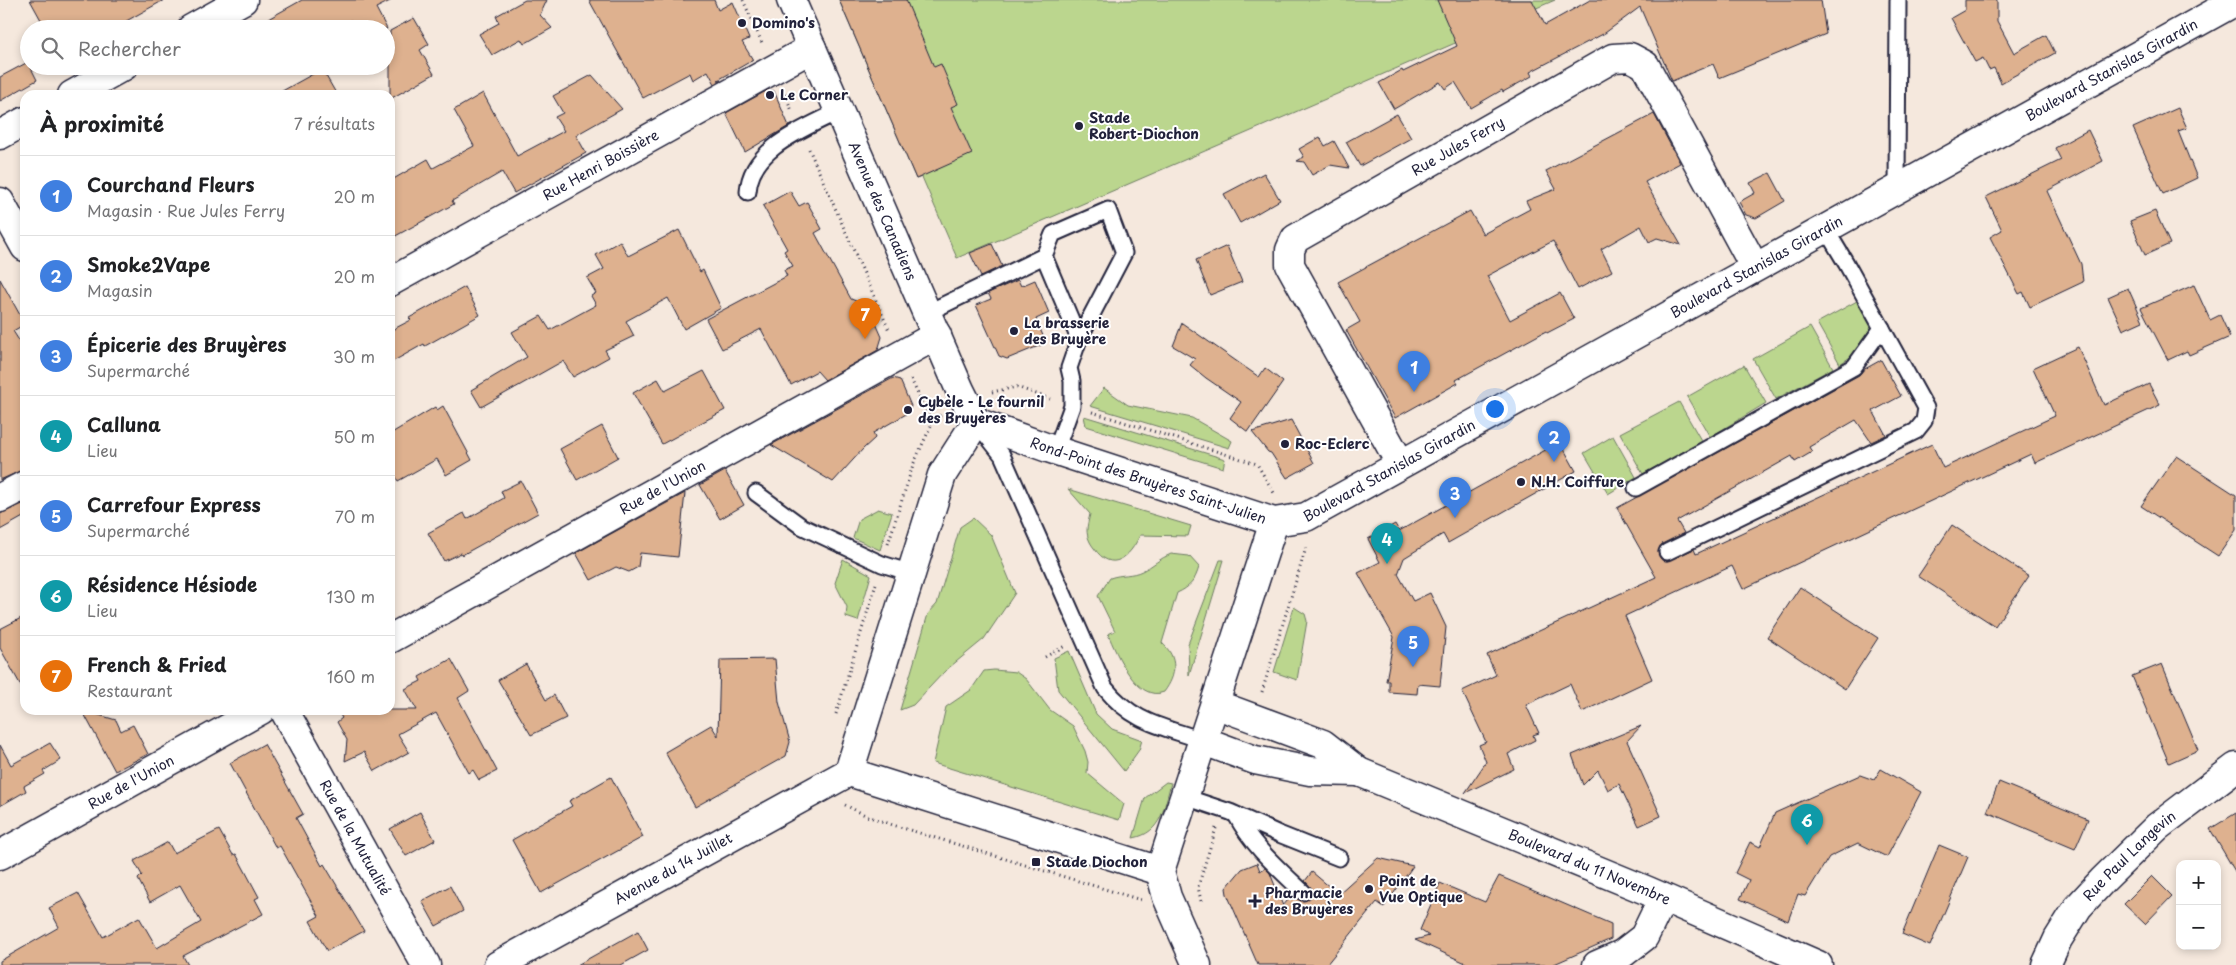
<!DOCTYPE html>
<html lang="fr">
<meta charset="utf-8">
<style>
:root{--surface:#fff;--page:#f2f2f2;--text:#202124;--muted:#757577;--line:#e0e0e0;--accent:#22223b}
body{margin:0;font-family:"Playpen Sans",sans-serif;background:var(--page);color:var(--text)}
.controls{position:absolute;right:15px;bottom:15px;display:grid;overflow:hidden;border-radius:10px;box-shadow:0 2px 8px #0003}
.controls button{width:45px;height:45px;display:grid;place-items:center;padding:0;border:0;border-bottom:1px solid var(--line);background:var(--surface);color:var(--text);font:25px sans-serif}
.you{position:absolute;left:1494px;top:408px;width:18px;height:18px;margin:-12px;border:4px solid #fff;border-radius:50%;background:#1a73e8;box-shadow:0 0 0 8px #1a73e833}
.badge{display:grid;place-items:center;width:32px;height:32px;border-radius:50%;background:var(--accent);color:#fff;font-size:16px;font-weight:700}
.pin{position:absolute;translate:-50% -41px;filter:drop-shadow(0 1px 2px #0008)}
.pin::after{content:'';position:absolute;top:26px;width:18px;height:15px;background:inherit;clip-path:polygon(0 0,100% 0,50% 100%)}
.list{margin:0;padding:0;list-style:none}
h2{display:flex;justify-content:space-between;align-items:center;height:65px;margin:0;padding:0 20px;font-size:21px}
h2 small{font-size:16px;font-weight:400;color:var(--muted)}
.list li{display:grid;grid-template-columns:32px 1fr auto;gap:15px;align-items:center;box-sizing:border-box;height:80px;padding:0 20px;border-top:1px solid var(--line)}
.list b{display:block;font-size:19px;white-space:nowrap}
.list p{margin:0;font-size:16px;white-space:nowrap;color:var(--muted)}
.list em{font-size:16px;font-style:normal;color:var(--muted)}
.icon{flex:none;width:28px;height:28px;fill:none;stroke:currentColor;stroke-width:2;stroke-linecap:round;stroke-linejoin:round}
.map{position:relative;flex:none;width:2236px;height:965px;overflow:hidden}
.search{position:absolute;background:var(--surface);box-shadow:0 2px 8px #0003;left:20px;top:20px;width:375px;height:55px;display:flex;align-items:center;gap:12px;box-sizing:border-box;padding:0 18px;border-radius:28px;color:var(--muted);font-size:19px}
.panel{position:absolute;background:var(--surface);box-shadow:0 2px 8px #0003;left:20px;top:90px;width:375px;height:625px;border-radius:15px}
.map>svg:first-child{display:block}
.green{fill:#bbd68e;stroke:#6e7c64}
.building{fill:#deb18f;stroke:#22223b}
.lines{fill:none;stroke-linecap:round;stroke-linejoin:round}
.lane-casing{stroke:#22223b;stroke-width:19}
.street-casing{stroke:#22223b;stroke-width:31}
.secondary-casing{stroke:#22223b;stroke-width:31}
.path{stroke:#22223b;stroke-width:3;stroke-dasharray:1 4;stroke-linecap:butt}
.lane{stroke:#fff;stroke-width:15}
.street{stroke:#fff;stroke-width:28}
.secondary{stroke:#fff;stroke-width:28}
.poi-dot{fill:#22223b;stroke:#fff;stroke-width:2}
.labels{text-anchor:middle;stroke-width:4;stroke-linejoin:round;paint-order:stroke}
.poi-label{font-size:14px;font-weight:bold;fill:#22223b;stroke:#fff;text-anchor:start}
.street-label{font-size:14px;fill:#22223b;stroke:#fff}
</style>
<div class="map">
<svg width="2236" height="965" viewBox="0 0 2236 965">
<rect width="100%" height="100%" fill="#f5e8dd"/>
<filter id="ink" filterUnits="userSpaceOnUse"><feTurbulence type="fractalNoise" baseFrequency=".02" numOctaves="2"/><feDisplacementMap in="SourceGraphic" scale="10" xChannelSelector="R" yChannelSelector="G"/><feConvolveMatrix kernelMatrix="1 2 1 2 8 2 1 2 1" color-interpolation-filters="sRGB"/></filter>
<g filter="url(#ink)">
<g class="green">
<polygon points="839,0 1555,0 957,258 922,177 916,179"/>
<polygon points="1857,301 1872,327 1862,349 1840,364 1817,323"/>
<polygon points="1810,327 1833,368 1776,399 1753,359"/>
<polygon points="1744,365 1766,403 1710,437 1687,397"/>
<polygon points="1104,388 1128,405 1192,418 1232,441 1229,448 1090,406"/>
<polygon points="1679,402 1702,442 1643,474 1620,433"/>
<polygon points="1084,416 1225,459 1223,468 1086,426"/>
<polygon points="1613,436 1636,477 1608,494 1584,453"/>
<path d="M1068 489 1191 526 1188 536 1140 535C1130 557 1112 574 1094 548 1090 543 1087 537 1087 530 1087 525 1089 519 1090 514Z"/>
<polygon points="878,509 892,513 880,550 853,538 859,519"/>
<polygon points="973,518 991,535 1015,593 984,639 945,671 913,705 900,710 928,614 937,604 960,527"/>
<path d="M1171 554 1189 556 1199 567C1195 581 1190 587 1177 593L1162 643C1178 657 1177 675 1164 692 1137 703 1116 653 1108 634L1115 631 1098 596 1110 578C1121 574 1132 576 1142 571 1153 566 1160 558 1171 554Z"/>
<polygon points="843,559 871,575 858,621 846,617 847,607 835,583"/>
<polygon points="1220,560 1224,560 1189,675 1188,644"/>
<polygon points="1294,607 1305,614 1307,621 1297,680 1274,672"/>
<polygon points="1069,651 1096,714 1112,729 1142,740 1139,750 1124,771 1058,690 1054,658"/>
<polygon points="994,670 1016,672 1026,679 1050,710 1073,726 1085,751 1088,762 1087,773 1124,804 1119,820 933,763 946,707 971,690 984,671"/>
<path d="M1166 782 1171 783C1164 807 1162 833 1133 838L1145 798Z"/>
</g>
<g class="building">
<polygon points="30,0 164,0 112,29 46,29"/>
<polygon points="302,0 392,0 376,8 387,29 356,29 351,20 334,29 250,29"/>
<polygon points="525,0 547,0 540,15 552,28 524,44 521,39 492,55 479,34 499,23 496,16"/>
<polygon points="589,0 714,0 718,10 733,2 749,39 742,42 753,60 718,80 721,80 715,84 708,71 693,80 690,73 643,98"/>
<polygon points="839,0 906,0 934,67 941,64 958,104 951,107 972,154 916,179"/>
<polygon points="1437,0 1532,0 1545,25 1590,0 1821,0 1826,34 1719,78 1713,64 1672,81 1640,7 1605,33 1530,72 1532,76 1503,92 1502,90 1471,108 1455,82 1445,89 1440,82 1394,109 1379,83 1402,70 1403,72 1457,46"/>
<polygon points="1965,0 1997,0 1997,21 2014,53 2046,35 2055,53 2001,83 1994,68 1989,70 1983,58 1975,62 1951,18 1965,10"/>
<polygon points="414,18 429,44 420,50 434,74 390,99 390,31"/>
<polygon points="28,62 37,80 0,101 0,77"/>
<polygon points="322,69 337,95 275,95"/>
<polygon points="592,75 622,109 576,135 586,153 514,193 502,172 452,201 454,204 390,239 390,181 428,159 433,168 474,146 454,110 483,93 517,156 564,131 555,117 563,113 553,96"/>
<polygon points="768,90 774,91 789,126 745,152 726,113"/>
<polygon points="2178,108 2187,128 2178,131 2197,178 2163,194 2133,128"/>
<polygon points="1397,114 1411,138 1360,166 1346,142"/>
<polygon points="1654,114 1680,163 1645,182 1681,245 1657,238 1649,242 1641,226 1601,249 1612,271 1578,289 1553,241 1487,276 1510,320 1560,293 1574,319 1547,333 1546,331 1456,380 1458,383 1395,418 1346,330 1360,322 1338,282 1470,211 1483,234 1530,209 1526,201 1556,189 1546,171"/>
<polygon points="2088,130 2103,161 2047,191 2081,264 2083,282 2030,307 2023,292 2019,294 1990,237 2002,230 1986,197 2061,160 2055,148"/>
<polygon points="1320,137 1325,146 1334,141 1349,168 1330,165 1312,175 1304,162 1297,161 1304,157 1299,149"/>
<polygon points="1264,173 1280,200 1240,223 1224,194"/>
<polygon points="1770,173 1785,201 1756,218 1746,215 1739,202 1755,193 1750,183"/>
<polygon points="790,191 799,206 807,202 822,229 815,233 851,299 871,307 871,312 882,337 878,350 825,380 817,371 791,385 761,329 722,349 706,319 787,276 784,270 793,266 784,251 787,249 763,206"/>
<polygon points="2155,211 2170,244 2145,255 2130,221"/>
<polygon points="679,230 700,272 703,270 721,308 684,329 668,298 626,321 634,336 605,350 609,357 573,377 563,361 481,407 471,390 527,357 512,332 541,316 550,330 596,305 591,296 596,293 587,278 604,269 596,255 620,241 628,256"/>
<polygon points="992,244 1002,266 981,276 970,253"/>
<polygon points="1227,246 1242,282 1210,295 1196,260"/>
<polygon points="0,279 25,324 13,331 25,350 25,469 0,480"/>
<polygon points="1018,280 1021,286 1035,280 1049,313 1036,319 1046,343 1007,359 999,356 976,305 991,299 988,293"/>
<polygon points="2194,285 2210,320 2220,315 2230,337 2189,355 2187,351 2168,360 2141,308"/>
<polygon points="465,287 480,315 425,346 424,344 390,363 390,331 411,320 409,318"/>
<polygon points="2128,288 2143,321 2123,330 2108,297"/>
<polygon points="1182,323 1259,377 1265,368 1283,382 1248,432 1230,418 1241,402 1206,378 1190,365 1195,359 1173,346"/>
<polygon points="2078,347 2104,405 2149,384 2160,405 2035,463 2031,454 1743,589 1732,566 1625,616 1652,679 1582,712 1570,684 1526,705 1539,733 1533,735 1535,740 1508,754 1514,769 1465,793 1486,762 1479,745 1486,742 1462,691 1496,675 1487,655 1656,577 1617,508 1859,375 1863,370 1881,360 1901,396 1873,411 1886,435 1871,442 1856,420 1809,447 1812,452 1795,462 1792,456 1677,521 1684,533 1662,544 1658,552 1661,559 1667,561 1694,549 1696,554 1932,444 1943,468 2055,416 2033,368"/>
<polygon points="704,371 725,410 662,444 633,393 658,379 665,391"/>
<polygon points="893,378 900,380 911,406 908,413 873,433 875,438 863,449 833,482 771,445"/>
<polygon points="443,406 472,460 446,475 437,459 398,481 390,467 390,434 435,407 437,410"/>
<polygon points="1291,420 1314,463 1287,478 1271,453 1268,452 1252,432"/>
<polygon points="602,426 618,457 577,480 560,449"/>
<polygon points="1560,442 1576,471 1448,543 1443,534 1404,558 1398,574 1413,601 1430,593 1446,627 1440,686 1418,684 1417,694 1389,692 1389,681 1386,681 1394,637 1358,573 1380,562 1368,539 1395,524 1399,531"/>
<polygon points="2176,456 2236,495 2236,530 2218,556 2141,506"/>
<polygon points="725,471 744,505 720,519 700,485"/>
<polygon points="521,481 538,513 462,555 461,553 444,561 428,533 464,513 467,519 504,498 501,491"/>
<polygon points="685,493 678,557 640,553 638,567 629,572 616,567 591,580 576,553"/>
<polygon points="25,503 25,516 0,530 0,514"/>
<polygon points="1952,525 2029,576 1995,626 1918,576"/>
<polygon points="1800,587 1878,638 1845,689 1767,637"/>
<polygon points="25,616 25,693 0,648 0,629"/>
<polygon points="451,659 469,691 458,698 497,771 479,780 473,770 469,773 436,713 398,734 409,752 375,771 364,752 345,761 347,740 337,722 342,718 337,710 417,710 405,689 421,681 419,677"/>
<polygon points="775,659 779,702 790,742 786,756 695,807 665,752 711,725 718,736 720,660"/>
<polygon points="526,664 546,700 554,695 566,718 531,735 498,680"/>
<polygon points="2162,664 2198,750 2169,763 2132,676"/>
<polygon points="82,710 116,720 121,731 133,725 148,754 115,771"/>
<polygon points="1641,726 1627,741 1661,816 1639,826 1619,784 1608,790 1598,770 1583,785 1572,755"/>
<polygon points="50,743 61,760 43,771 45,774 24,786 26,791 0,806 0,745 11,765"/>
<polygon points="264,744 303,814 296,818 322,866 324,864 364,931 327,951 310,921 319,916 280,846 276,848 230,763"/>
<polygon points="1881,769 1921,792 1887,857 1858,843 1829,857 1805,896 1798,894 1788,921 1740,899 1749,880 1735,873 1750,842 1760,847 1775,813 1860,775 1874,780"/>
<polygon points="611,777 643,837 541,893 512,840 572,806 569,801"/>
<polygon points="1999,782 2088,819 2075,849 1987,812"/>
<polygon points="420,812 435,840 406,856 390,829"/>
<polygon points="2236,813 2236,873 2210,829"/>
<polygon points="219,830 233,855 236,854 259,897 255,899 263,914 183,956 188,965 0,965 0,961 59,927 49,908 78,893 103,937 139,917 157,948 201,922 180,885 150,902 138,879 142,875 134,861 168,842 174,853"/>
<polygon points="1939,845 1968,857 1930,946 1902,934"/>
<polygon points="1378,858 1413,866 1384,907 1377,902 1326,965 1258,965 1227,894 1226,888 1242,869 1257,863 1260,871 1265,868 1270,873 1283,906 1292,895 1301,901 1310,898 1312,889 1305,881 1312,872 1338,894"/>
<polygon points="1499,876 1611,924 1611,939 1552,965 1470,965 1415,940 1429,936 1420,930 1440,883 1485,902"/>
<polygon points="2152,876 2172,896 2145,924 2124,904"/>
<polygon points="450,886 463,911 436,926 422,901"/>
<polygon points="638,931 648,950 621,965 577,965"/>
</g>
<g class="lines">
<defs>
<g id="lane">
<polyline points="1897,188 1898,0"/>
<path d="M748 192C750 148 806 128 839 111"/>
<polyline points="1044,256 1053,234 1108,210 1124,253 1079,339"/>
<polyline points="927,313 1044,256 1079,339 1069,368 1072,381 1072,406 1056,450"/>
<path d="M980 427 1002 455 1105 688C1134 724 1163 726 1204 741"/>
<polyline points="1636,488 1854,367 1882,328"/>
<polyline points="756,493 801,526 882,564 911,573"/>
<polyline points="1667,552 1916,431 1924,421 1926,408 1846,263 1825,228"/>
<polyline points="1185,797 1230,812 1279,834 1339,858"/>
<path d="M1236 815C1252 846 1278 868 1303 892"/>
</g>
<g id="street">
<polyline points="191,29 243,0"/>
<polyline points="72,95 124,66"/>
<polyline points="0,135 25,121"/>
<polyline points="0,202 25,247"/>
<path id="s1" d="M390 282 812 48"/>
<path id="s2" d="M1400 463 1290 265V250L1295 239 1613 58 1630 57 1645 65 1754 266"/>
<polyline points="0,498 25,485"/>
<path id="s3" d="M390 639 937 335"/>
<path id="s4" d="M284 710 426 965"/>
<path id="s5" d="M0 855 261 710"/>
<polyline points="1597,965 1622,954 1644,937 1663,898"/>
<path id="s6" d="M2046 965 2058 939 2078 907 2103 880 2157 827 2236 767"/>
</g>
<g id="secondary">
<path id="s7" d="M791 0 960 390 976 422"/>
<path id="s8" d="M976 422 1048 448 1274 522 1306 517 2236 1"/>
<path id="s9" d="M1215 704 1323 744 1359 772 1648 891 1818 965"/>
<polyline points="1204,741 1255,760 1310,771 1359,772"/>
<polyline points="849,772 942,475 976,422"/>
<polyline points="849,772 1160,871"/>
<path id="s10" d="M498 965 849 772"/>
<polyline points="1197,965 1167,897 1160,871 1274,522"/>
</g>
</defs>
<use href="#lane" class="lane-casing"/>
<use href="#street" class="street-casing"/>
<use href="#secondary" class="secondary-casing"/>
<g class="path">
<polyline points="743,0 763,45"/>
<polyline points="785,94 792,111"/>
<polyline points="809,149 889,330"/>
<polyline points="911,379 927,414 934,419"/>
<polyline points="992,392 1017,387 1050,399"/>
<polyline points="1092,412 1257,464 1274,493"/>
<polyline points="888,544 913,465 934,419 943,414"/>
<polyline points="1045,657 1065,646"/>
<polyline points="1262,692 1306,548 1305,545"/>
<polyline points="836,714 876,584"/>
<polyline points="845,805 867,816 893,825 1141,900"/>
<polyline points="1201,901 1198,887 1216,828"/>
</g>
<use href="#lane" class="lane"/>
<use href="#street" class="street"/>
<use href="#secondary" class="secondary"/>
</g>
</g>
<g class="poi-dot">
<circle cx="742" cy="23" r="5"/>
<circle cx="770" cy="95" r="5"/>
<circle cx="1079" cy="126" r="5"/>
<circle cx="1014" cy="331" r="5"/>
<circle cx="908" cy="410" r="5"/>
<circle cx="1285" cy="444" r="5"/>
<circle cx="1521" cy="482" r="5"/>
<rect x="1031" y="857" width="10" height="10" rx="2.5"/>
<circle cx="1369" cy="889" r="5"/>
<path d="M1252.5 893.5h5v5h5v5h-5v5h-5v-5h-5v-5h5z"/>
</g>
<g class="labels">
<g class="poi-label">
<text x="752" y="28">Domino's</text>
<text x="780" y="100">Le Corner</text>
<text x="1089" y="123">Stade<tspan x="1089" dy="16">Robert-Diochon</tspan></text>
<text x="1024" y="328">La brasserie<tspan x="1024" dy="16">des Bruyère</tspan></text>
<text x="918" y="407">Cybèle - Le fournil<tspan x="918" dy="16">des Bruyères</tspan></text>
<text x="1295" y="449">Roc-Eclerc</text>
<text x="1531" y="487">N.H. Coiffure</text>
<text x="1046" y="867">Stade Diochon</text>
<text x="1379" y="886">Point de<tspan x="1379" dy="16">Vue Optique</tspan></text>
<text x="1265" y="898">Pharmacie<tspan x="1265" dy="16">des Bruyères</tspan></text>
</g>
<g class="street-label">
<text dy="5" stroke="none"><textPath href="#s8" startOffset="1268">Boulevard Stanislas Girardin</textPath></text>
<text dy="5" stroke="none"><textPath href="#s2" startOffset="441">Rue Jules Ferry</textPath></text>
<text dy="5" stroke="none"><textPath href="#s1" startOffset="241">Rue Henri Boissière</textPath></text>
<text dy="5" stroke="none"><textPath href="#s7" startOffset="230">Avenue des Canadiens</textPath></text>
<text dy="5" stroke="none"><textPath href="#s8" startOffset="862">Boulevard Stanislas Girardin</textPath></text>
<text dy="5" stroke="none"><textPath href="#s8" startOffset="442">Boulevard Stanislas Girardin</textPath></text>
<text dy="5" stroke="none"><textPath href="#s8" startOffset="182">Rond-Point des Bruyères Saint-Julien</textPath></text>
<text dy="5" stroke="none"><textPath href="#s3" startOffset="312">Rue de l'Union</textPath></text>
<text dy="5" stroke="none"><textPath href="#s5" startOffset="150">Rue de l'Union</textPath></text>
<text dy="5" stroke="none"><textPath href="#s4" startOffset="146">Rue de la Mutualité</textPath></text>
<text dy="5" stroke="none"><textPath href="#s6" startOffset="139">Rue Paul Langevin</textPath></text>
<text dy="5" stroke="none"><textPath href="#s9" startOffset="410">Boulevard du 11 Novembre</textPath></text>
<text dy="5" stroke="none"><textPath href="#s10" startOffset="200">Avenue du 14 Juillet</textPath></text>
</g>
</g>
</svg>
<div class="controls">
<button>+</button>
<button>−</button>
</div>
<div class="you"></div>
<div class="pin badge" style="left:1414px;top:392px;background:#3f7fe0">1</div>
<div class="pin badge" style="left:1554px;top:462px;background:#3f7fe0">2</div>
<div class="pin badge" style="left:1455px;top:518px;background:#3f7fe0">3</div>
<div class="pin badge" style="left:1387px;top:564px;background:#0f9aa8">4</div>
<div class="pin badge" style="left:1413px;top:667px;background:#3f7fe0">5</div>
<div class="pin badge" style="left:1807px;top:845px;background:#0f9aa8">6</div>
<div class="pin badge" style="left:865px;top:339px;background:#e8710a">7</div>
<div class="search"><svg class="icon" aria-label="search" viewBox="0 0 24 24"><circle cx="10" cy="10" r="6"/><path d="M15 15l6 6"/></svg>Rechercher</div>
<section class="panel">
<h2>À proximité<small>7 résultats</small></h2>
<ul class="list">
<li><span class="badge" style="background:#3f7fe0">1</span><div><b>Courchand Fleurs</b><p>Magasin · Rue Jules Ferry</p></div><em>20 m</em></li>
<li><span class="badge" style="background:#3f7fe0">2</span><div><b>Smoke2Vape</b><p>Magasin</p></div><em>20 m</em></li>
<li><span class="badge" style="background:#3f7fe0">3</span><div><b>Épicerie des Bruyères</b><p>Supermarché</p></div><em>30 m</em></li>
<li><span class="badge" style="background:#0f9aa8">4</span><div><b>Calluna</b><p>Lieu</p></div><em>50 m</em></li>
<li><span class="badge" style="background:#3f7fe0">5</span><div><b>Carrefour Express</b><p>Supermarché</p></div><em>70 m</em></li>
<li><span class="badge" style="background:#0f9aa8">6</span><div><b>Résidence Hésiode</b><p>Lieu</p></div><em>130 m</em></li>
<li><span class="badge" style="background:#e8710a">7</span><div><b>French &amp; Fried</b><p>Restaurant</p></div><em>160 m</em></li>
</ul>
</section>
</div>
